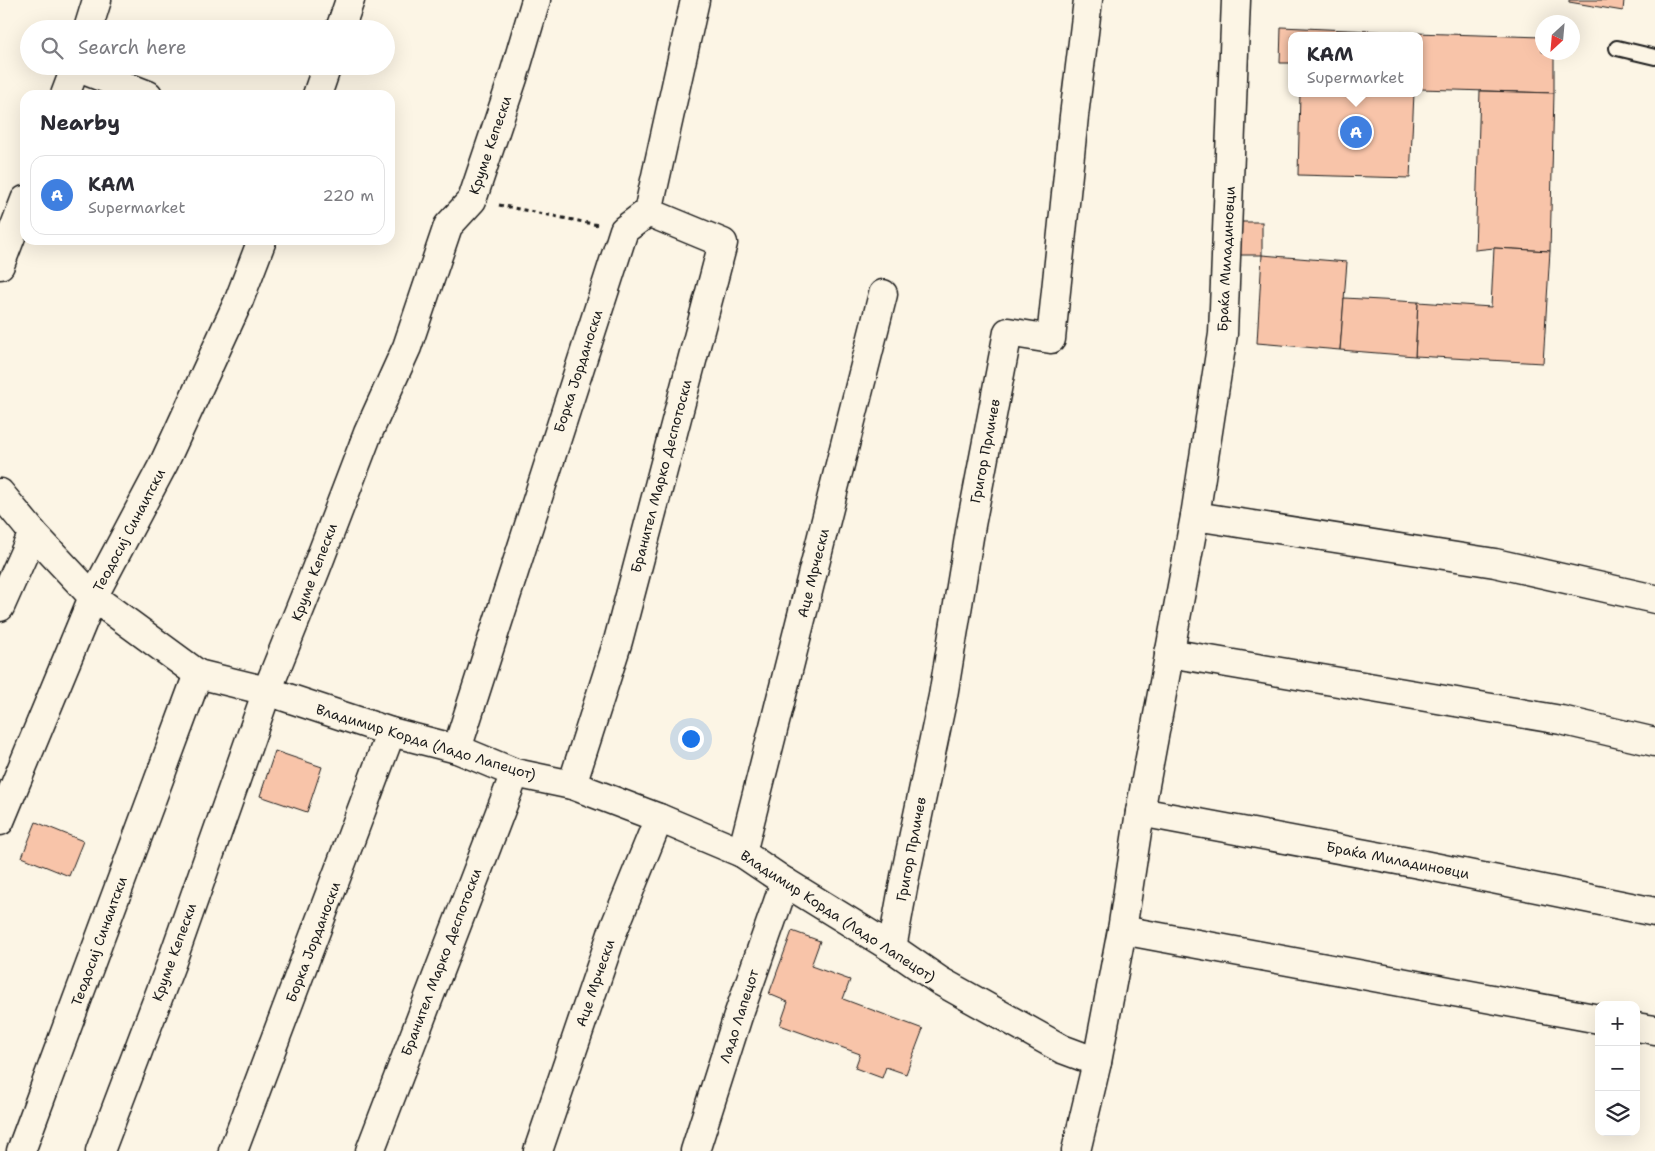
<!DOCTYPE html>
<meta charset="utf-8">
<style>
:root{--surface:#fff;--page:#f7f7f7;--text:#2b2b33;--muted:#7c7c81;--line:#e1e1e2;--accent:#1a73e8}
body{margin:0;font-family:"Shantell Sans",sans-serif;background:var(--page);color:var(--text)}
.controls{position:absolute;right:15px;bottom:15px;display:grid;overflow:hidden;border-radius:10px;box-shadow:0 5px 20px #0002}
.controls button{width:45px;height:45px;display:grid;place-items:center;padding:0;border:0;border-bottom:1px solid var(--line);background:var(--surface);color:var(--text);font:25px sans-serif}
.compass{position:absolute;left:1535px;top:15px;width:45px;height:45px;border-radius:50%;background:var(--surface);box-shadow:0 5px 20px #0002;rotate:206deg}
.you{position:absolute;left:690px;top:738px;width:18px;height:18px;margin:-12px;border:4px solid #fff;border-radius:50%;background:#1a73e8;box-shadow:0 0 0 8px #1a73e833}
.badge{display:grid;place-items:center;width:32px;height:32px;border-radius:50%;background:var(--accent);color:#fff;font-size:16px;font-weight:700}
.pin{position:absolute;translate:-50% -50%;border:2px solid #fff;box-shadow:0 1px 5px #0006}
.popup{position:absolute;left:1288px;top:32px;width:135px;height:65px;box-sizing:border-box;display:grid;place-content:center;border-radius:10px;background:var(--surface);filter:drop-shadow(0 1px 4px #0005);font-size:16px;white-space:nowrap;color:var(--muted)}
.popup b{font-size:19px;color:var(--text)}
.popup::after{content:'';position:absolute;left:50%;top:100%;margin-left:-10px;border:10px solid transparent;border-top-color:var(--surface)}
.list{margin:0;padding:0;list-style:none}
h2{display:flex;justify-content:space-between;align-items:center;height:65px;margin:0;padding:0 20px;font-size:21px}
h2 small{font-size:16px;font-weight:400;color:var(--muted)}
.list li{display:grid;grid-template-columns:32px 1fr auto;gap:15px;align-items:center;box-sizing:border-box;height:80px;margin:0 10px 10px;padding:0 10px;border:1px solid var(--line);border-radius:15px}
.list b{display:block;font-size:19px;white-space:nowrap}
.list p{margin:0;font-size:16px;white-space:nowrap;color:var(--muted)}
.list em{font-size:16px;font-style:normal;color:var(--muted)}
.icon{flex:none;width:28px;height:28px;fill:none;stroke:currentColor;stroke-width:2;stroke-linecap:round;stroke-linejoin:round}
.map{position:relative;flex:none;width:1655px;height:1151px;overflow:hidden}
.search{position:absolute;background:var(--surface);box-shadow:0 5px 20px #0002;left:20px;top:20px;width:375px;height:55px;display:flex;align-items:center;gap:12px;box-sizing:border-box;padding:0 18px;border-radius:28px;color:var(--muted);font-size:19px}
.panel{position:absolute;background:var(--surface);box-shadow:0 5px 20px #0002;left:20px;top:90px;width:375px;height:155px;border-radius:15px}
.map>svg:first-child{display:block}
.building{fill:#f8c4a9;stroke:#1c1c1c}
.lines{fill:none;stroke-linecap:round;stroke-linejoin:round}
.lane-casing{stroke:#1c1c1c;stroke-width:18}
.street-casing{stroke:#1c1c1c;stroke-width:31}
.secondary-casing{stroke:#1c1c1c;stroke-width:31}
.path{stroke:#1c1c1c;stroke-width:3;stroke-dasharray:4 4;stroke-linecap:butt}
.lane{stroke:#fcf5e5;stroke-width:14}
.street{stroke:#fcf5e5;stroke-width:28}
.secondary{stroke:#fcf5e5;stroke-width:28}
.labels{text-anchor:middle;stroke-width:4.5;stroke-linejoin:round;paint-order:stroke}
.street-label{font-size:14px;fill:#1c1c1c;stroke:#fcf5e5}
</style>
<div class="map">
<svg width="1655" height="1151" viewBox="0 0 1655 1151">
<rect width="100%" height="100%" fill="#fcf5e5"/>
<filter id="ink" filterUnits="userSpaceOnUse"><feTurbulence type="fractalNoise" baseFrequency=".02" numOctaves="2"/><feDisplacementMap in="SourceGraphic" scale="10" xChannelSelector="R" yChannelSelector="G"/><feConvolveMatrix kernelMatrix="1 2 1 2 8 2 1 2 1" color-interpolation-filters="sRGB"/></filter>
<g filter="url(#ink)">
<g class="building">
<polygon points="1569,0 1624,0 1623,11 1569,2"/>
<polygon points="1281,27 1415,33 1415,36 1292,36 1292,63 1280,63"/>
<polygon points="1415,33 1542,37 1542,52 1554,52 1554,93 1420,89 1420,36 1415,36"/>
<polygon points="1480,91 1554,93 1550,251 1494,248 1475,250"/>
<polygon points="1300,93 1414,93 1410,178 1298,175"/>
<rect x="1235" y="222" width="27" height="33"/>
<polygon points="1494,248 1550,251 1543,363 1415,356 1418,302 1491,307"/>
<polygon points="1262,255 1347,262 1340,350 1257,343"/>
<polygon points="1344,298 1418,302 1415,356 1340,350"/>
<polygon points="275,751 322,767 307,812 260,796"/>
<polygon points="36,822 83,841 69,876 22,857"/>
<polygon points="792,931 820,941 811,966 850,980 843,999 923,1029 906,1074 886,1067 882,1078 855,1068 860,1054 780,1025 788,1002 769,994"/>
</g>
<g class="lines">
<defs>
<polyline id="lane" points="1617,48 1655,57"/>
<g id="street">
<polyline points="88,29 97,0"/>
<polyline points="340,29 350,0"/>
<polyline points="76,67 148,95"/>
<polyline points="65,95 76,66"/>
<polyline points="317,95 327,66"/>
<polyline points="0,265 25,200"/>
<polyline points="0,493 33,533 93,597 198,674 267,691 391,732 457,749 515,773 572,785 659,818 742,853 785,882 892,948 940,981 1062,1049 1097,1062"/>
<polyline points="1195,516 1495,563 1655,599"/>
<polyline points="0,607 33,533"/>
<polyline points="1169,653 1561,720 1655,742"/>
<polyline points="457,749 624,230 648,212 695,0"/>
<polyline points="572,785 618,641 723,243 648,212"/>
<polyline points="1140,812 1419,864 1655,912"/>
<polyline points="0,821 93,597 164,463 239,300 262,240"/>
<polyline points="742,853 883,294"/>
<polyline points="1122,930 1599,1019"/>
<polyline points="892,948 905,877 943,696 971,525 1008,332 1051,339 1074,116 1088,0"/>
<polyline points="1636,1027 1655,1030"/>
<polyline points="21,1151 198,674"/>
<polyline points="100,1151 171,964 267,691 316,569 368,433 407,347 448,226 472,200 513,78 536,0"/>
<polyline points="233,1151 391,732"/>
<polyline points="370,1151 515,773"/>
<polyline points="538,1151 613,931 659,818"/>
<polyline points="695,1151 738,1016 785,882"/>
</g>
<polyline id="secondary" points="1076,1151 1097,1062 1122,930 1140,812 1195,516 1223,334 1236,0"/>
</defs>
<use href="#lane" class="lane-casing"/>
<use href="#street" class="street-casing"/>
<use href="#secondary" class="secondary-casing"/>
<polyline class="path" points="499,205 598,225"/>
<use href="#lane" class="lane"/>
<use href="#street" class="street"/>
<use href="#secondary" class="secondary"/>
</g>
</g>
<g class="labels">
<g class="street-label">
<text transform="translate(490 145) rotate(-71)" y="5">Круме Кепески</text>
<text transform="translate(1226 259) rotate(-87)" y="5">Браќа Миладиновци</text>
<text transform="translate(578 371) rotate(-72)" y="5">Борка Јорданоски</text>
<text transform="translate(985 451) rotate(-79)" y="5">Григор Прличев</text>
<text transform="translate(661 476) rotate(-75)" y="5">Бранител Марко Деспотоски</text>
<text transform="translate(129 530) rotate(-62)" y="5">Теодосиј Синаитски</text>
<text transform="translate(314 572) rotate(-69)" y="5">Круме Кепески</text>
<text transform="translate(813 573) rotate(-76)" y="5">Аце Мрчески</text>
<text transform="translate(426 742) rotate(17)" y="5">Владимир Корда (Ладо Лапецот)</text>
<text transform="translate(911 849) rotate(-79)" y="5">Григор Прличев</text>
<text transform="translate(1398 860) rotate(11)" y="5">Браќа Миладиновци</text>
<text transform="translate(838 916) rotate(33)" y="5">Владимир Корда (Ладо Лапецот)</text>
<text transform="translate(99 941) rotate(-70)" y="5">Теодосиј Синаитски</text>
<text transform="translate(313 942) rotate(-69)" y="5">Борка Јорданоски</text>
<text transform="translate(174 952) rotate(-70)" y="5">Круме Кепески</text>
<text transform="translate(441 962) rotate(-69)" y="5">Бранител Марко Деспотоски</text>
<text transform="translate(595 983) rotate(-71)" y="5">Аце Мрчески</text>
<text transform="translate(739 1016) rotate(-72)" y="5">Ладо Лапецот</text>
</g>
</g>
</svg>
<div class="controls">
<button>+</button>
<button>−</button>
<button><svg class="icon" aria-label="layers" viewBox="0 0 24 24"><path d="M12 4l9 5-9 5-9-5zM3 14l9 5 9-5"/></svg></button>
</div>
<svg class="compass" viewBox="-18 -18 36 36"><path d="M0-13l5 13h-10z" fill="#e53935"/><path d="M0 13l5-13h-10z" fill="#7c7c81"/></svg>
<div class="you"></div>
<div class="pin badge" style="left:1356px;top:132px;background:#3f7fe0">A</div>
<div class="popup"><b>КАМ</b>Supermarket</div>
<div class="search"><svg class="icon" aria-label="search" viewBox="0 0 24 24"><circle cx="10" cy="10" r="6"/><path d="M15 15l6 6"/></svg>Search here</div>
<section class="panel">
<h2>Nearby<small></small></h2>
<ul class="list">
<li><span class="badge" style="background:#3f7fe0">A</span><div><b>КАМ</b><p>Supermarket</p></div><em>220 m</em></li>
</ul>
</section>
</div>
